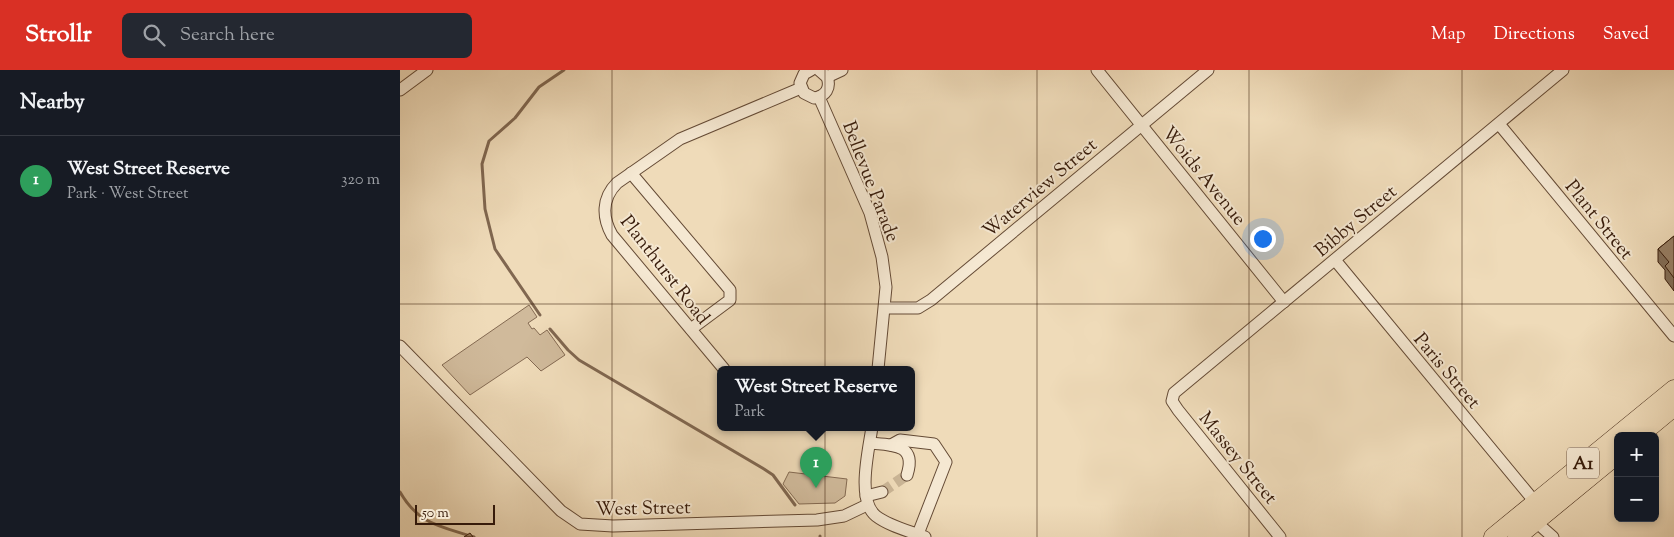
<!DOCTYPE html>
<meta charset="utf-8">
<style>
:root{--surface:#171b24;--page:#242831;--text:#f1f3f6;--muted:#9ea1a6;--line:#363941;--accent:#d93025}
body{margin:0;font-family:"Sorts Mill Goudy",serif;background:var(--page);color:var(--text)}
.controls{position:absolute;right:15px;bottom:15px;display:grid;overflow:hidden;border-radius:8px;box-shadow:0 2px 8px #0003}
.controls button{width:45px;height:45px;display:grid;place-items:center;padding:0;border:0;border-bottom:1px solid var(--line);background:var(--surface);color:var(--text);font:25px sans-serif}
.scale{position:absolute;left:15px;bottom:12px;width:80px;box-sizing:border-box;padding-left:5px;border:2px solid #371b0a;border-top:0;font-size:14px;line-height:18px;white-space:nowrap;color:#371b0a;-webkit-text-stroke:4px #f5e8d2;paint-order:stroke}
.you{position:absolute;left:862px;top:168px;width:18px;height:18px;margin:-12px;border:4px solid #fff;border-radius:50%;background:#1a73e8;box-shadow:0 0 0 8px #1a73e833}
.badge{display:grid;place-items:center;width:32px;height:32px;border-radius:50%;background:var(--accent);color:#fff;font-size:16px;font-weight:700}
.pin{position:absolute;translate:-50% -41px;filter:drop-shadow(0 1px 2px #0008)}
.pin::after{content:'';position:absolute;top:26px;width:18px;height:15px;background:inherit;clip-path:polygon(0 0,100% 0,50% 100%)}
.popup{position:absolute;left:317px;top:296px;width:198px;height:65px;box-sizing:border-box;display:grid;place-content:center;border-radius:8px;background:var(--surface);filter:drop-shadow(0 1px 4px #0005);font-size:16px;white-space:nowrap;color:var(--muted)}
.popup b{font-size:19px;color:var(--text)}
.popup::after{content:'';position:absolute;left:50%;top:100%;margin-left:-10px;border:10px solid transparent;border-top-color:var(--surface)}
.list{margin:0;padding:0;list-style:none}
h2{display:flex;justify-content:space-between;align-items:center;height:65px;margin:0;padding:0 20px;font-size:21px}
h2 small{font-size:16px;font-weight:400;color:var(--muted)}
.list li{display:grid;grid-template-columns:32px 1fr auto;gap:15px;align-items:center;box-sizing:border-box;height:90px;padding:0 20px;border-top:1px solid var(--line)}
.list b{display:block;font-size:19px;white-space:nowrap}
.list p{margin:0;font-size:16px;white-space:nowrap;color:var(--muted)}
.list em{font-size:16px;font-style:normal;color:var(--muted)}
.icon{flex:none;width:28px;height:28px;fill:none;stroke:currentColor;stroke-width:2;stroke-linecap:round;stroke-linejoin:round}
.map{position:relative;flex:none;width:1274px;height:467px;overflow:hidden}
header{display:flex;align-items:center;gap:30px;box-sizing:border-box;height:70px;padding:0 25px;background:var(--accent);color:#fff}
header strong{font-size:24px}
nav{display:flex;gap:28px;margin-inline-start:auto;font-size:18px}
.search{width:350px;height:45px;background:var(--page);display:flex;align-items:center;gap:12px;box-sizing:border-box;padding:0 18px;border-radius:8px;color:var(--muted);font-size:19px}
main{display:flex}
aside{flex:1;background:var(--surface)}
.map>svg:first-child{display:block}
.green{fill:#d0ba9b;stroke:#846a52}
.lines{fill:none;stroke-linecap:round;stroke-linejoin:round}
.stream{stroke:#806750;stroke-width:3}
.minor-tunnel{stroke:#cab596;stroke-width:11;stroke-dasharray:11 5.5;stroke-linecap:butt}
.minor-casing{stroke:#654b36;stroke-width:13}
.highway-casing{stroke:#371b0a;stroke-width:19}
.minor{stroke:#f5e8d2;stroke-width:11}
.highway{stroke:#efdbb9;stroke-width:18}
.wall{fill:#826d57;stroke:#371b0a}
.building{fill:#977f65;stroke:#371b0a}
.grid{fill:none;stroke:#371b0a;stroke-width:1;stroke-opacity:0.55}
.labels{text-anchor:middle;stroke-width:4;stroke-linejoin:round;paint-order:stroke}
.shield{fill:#f5e8d2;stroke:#705846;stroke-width:1}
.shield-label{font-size:18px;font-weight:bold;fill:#371b0a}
.street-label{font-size:19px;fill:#371b0a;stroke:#f5e8d2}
</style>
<header>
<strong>Strollr</strong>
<div class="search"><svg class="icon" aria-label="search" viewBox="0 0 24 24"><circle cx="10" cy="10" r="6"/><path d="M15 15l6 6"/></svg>Search here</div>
<nav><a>Map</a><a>Directions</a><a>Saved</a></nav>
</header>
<main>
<aside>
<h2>Nearby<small></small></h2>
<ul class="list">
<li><span class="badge" style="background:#2e9e5b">1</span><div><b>West Street Reserve</b><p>Park · West Street</p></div><em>320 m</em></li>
</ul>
</aside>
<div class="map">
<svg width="1274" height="467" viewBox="0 0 1274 467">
<rect width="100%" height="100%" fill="#efdbb9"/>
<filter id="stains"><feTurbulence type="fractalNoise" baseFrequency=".004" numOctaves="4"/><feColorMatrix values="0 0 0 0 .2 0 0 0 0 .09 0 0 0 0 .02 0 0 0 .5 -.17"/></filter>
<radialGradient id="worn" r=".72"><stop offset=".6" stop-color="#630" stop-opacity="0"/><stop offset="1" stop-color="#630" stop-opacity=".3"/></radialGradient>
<g class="green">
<polygon points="129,235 137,247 128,253 132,259 134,258 140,265 147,260 165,285 141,301 127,287 70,325 42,295"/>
<polygon points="389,402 447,409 445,426 435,433 399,434 383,414"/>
</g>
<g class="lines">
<g class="stream">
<polyline points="140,245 95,179 85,139 82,94 89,71 115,48 139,17 164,0"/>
<polyline points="150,259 168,280 179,290 364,399 373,405 395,435"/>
<path d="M0 422C19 455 40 456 74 467"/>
<polyline points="420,466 420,467"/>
</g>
<polyline class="minor-tunnel" points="482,422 507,405"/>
<defs>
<g id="minor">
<path d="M411 0 404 4 400 13 404 23 414 28C426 26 431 18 427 7L419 0"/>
<polyline points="697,0 884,232"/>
<polyline points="427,7 442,0"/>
<polyline points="0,20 27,0"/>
<polyline points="419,27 470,143 482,187 486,217 478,299"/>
<polyline points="1099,54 1274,266"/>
<polyline points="231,103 330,220 330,230 291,259"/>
<polyline points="935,190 1135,432"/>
<polyline points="485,238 518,238 531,230 808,0"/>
<polyline points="0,276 161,441 180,454 213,456 417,450 444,446 467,435"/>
<path d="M324 299 212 165C202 147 202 128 217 113L280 69 401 18"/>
<path d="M472 357C469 379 456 430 476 446 489 456 509 461 525 467"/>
<path d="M470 373C493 375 517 374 507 405"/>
<polyline points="491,375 500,370 534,374 546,392 518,464"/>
<polyline points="466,426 482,422"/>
<polyline points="1136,452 1153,467"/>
<polyline points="880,467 778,340 772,331 774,323 1163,0"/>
</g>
<g id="highway">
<polyline points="1239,366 1274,337"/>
<polyline points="1093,467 1274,319"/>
<polyline points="1117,467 1218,384"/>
</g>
</defs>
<use href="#minor" class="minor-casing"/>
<use href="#highway" class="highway-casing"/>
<use href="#minor" class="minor"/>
<use href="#highway" class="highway"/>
</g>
<polygon class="wall" points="1274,166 1274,221 1265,209 1265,200 1258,192 1258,179"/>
<g class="building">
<polygon points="1274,166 1274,208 1265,196 1269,192 1258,179"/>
<polygon points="70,463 73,467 64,467"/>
</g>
<path class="grid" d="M212 0V467M425 0V467M637 0V467M849 0V467M1062 0V467M0 234H1274"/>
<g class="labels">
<rect class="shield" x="1167" y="377.5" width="32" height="31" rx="4"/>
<g class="shield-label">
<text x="1183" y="399">A1</text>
</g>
<g class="street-label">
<text transform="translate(805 105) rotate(51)" y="7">Woids Avenue</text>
<text transform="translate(472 111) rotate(69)" y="7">Bellevue Parade</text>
<text transform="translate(639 117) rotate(-40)" y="7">Waterview Street</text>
<text transform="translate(1200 149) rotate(51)" y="7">Plant Street</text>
<text transform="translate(955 150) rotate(-40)" y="7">Bibby Street</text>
<text transform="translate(266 199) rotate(52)" y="7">Planthurst Road</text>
<text transform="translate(1048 300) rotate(50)" y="7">Paris Street</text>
<text transform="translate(839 387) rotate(51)" y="7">Massey Street</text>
<text transform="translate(243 437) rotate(-1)" y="7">West Street</text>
</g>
</g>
<rect width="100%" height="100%" filter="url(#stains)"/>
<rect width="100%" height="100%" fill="url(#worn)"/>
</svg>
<div class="controls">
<button>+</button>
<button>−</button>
</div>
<div class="scale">50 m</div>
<div class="you"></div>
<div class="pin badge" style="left:416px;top:418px;background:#2e9e5b">1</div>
<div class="popup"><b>West Street Reserve</b>Park</div>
</div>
</main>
